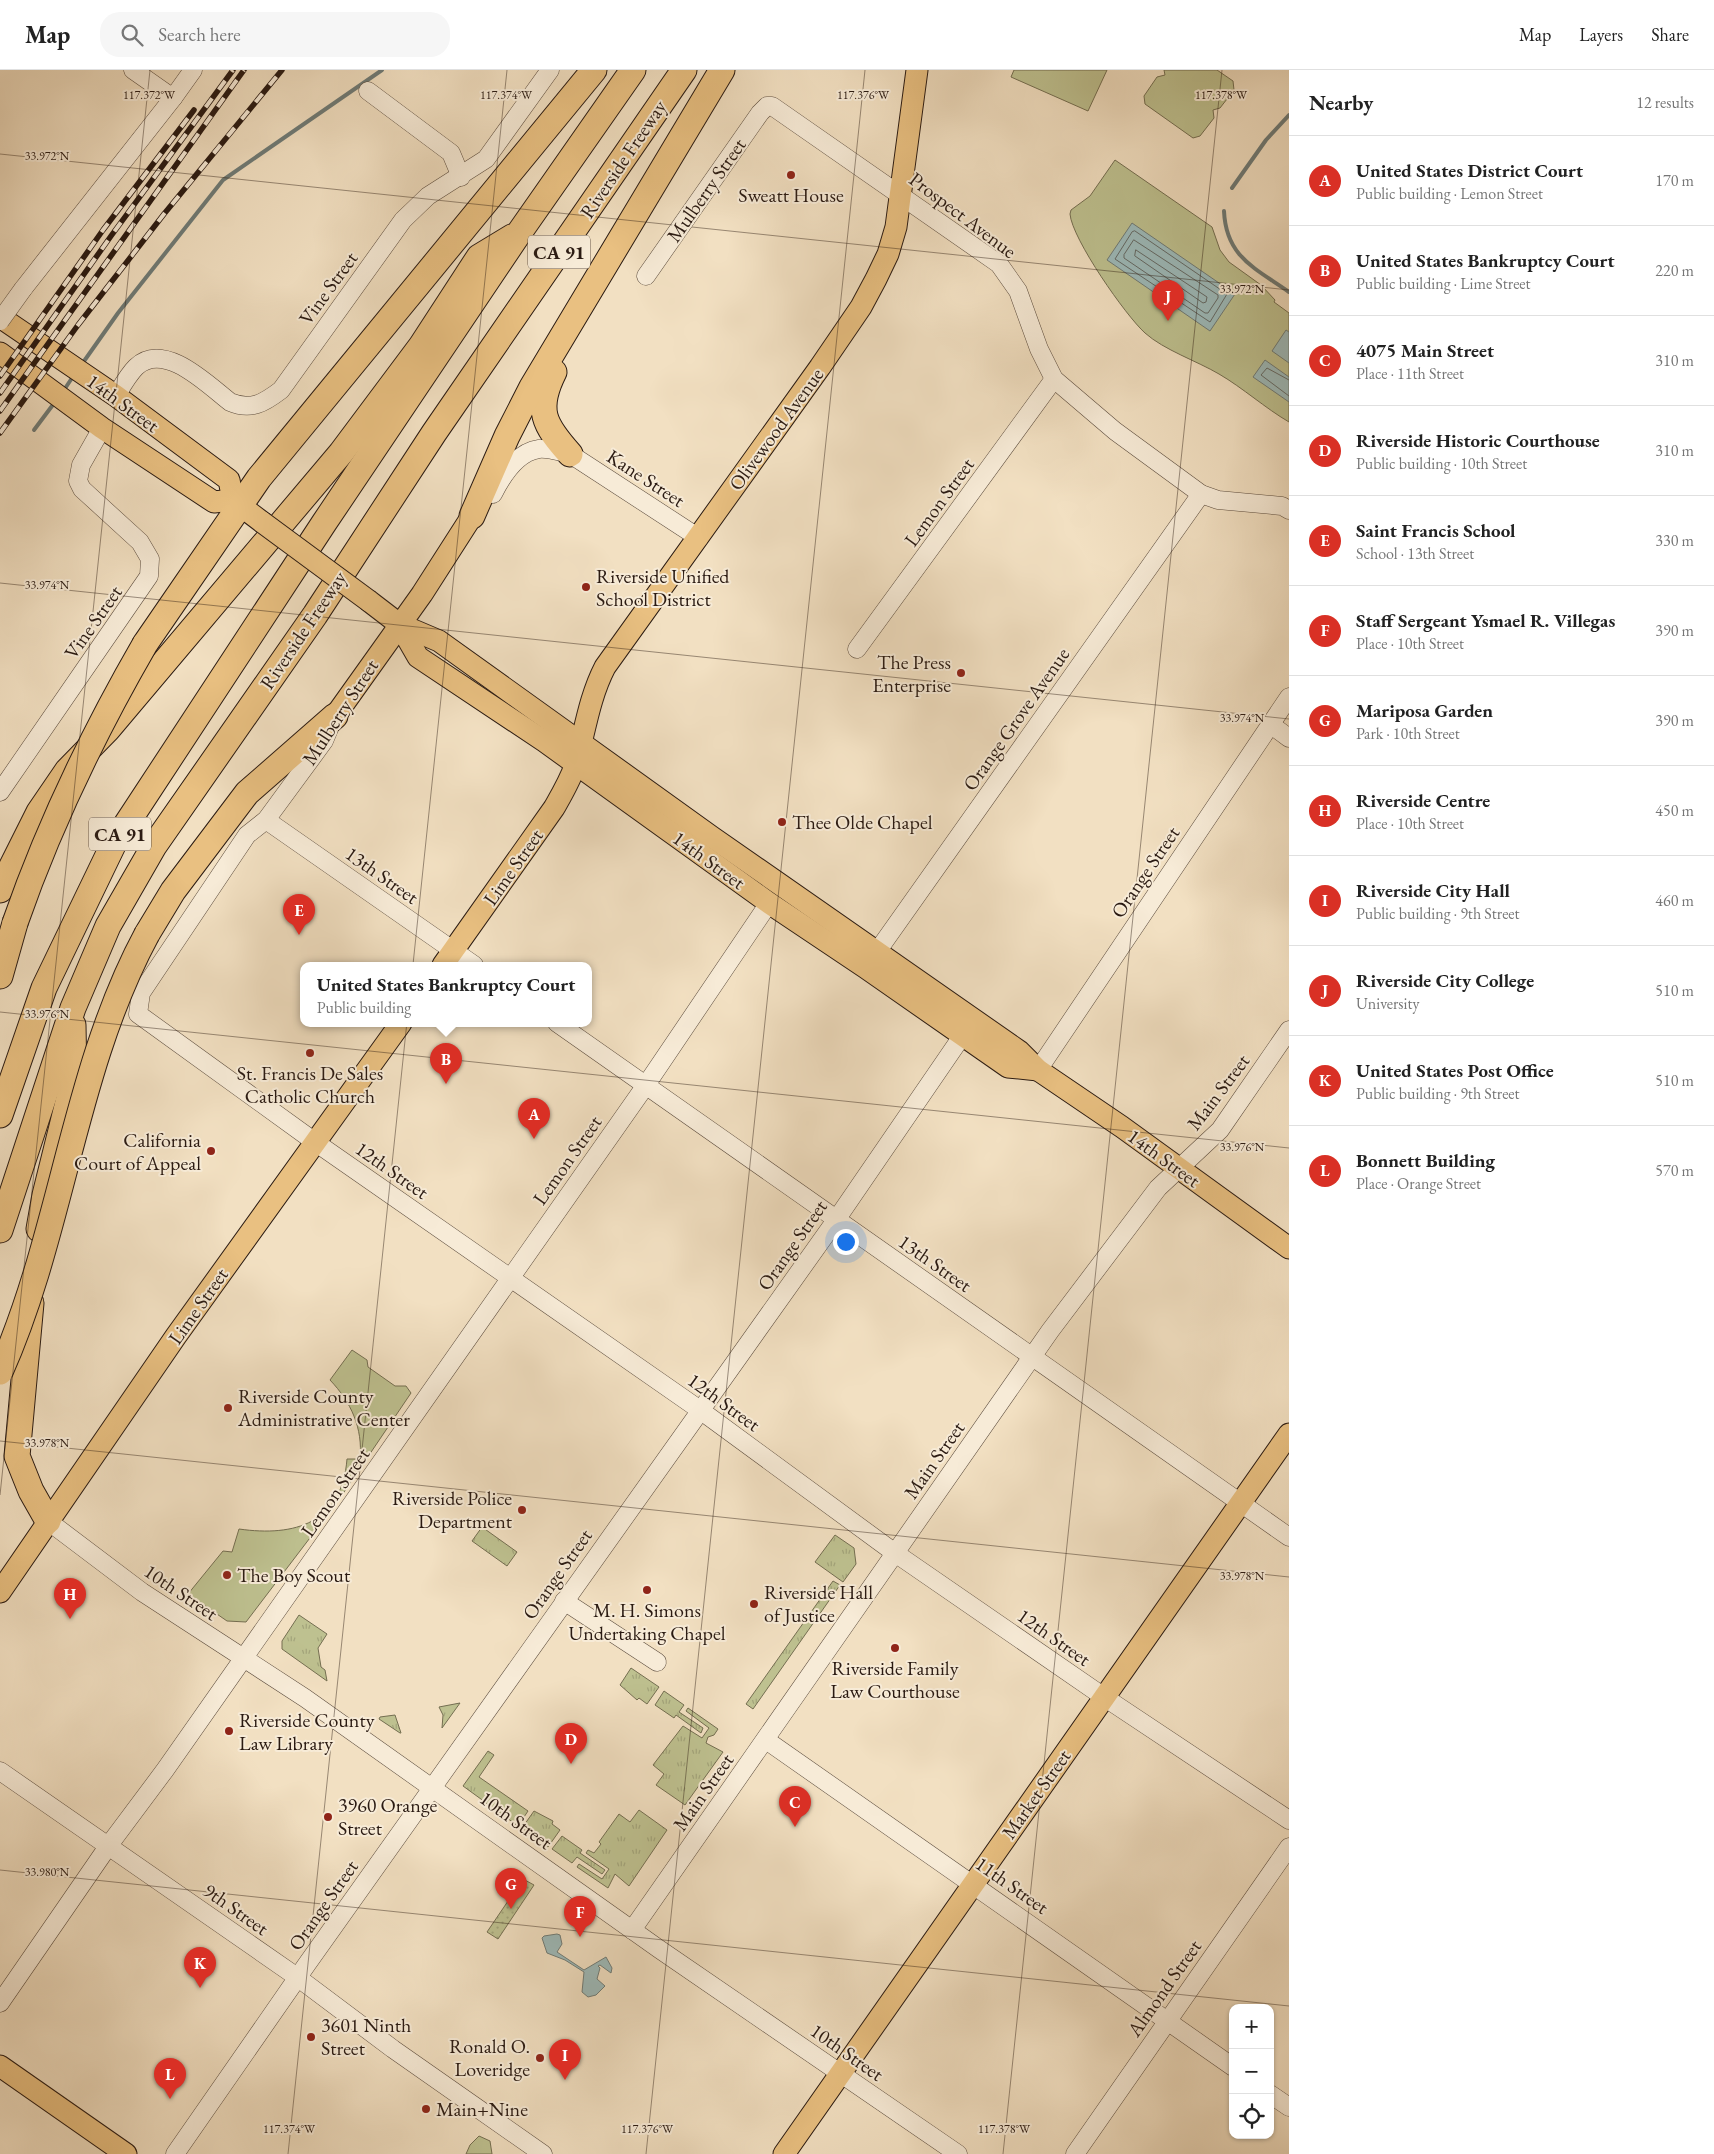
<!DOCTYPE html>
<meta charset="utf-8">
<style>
:root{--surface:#fff;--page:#f6f6f6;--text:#222;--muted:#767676;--line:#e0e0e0;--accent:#d93025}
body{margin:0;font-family:"EB Garamond",serif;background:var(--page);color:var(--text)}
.controls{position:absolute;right:15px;bottom:15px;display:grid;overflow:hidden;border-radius:10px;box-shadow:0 1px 4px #0004}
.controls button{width:45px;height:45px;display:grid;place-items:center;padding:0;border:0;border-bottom:1px solid var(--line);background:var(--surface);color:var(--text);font:25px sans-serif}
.you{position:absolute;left:845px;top:1171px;width:18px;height:18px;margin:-12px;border:4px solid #fff;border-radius:50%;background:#1a73e8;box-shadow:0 0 0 8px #1a73e833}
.badge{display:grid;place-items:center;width:32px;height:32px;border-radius:50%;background:var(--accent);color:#fff;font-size:16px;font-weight:700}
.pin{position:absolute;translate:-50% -41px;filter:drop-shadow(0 1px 2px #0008)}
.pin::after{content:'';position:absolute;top:26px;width:18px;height:15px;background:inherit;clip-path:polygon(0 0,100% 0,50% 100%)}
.popup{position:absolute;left:300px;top:892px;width:292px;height:65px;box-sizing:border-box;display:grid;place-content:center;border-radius:10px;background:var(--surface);filter:drop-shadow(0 1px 4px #0005);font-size:16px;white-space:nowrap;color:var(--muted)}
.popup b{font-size:19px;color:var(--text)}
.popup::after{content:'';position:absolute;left:50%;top:100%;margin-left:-10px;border:10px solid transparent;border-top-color:var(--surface)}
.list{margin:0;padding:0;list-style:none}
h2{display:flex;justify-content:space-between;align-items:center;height:65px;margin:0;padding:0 20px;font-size:21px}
h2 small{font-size:16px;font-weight:400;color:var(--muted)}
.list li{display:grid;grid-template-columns:32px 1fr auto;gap:15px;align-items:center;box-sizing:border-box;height:90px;padding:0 20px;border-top:1px solid var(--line)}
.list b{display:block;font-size:19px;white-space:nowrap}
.list p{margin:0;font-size:16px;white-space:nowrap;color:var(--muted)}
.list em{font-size:16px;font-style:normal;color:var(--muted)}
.icon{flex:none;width:28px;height:28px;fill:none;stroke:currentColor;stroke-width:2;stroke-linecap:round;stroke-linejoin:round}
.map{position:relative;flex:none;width:1289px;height:2084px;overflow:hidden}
header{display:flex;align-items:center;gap:30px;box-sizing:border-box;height:70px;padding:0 25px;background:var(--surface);border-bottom:1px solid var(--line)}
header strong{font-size:24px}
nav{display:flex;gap:28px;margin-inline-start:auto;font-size:18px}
.search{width:350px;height:45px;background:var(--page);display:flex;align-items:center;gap:12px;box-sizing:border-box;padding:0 18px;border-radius:20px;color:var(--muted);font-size:19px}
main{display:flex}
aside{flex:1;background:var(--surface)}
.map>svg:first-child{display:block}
.grass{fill:url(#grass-tufts);stroke:#746e51}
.park{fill:#bec190;stroke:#746e51}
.garden{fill:url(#garden-dots);stroke:#746e51}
.water{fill:#9dbbbb;stroke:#6f7b77}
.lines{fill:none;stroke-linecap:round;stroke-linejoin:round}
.shore{stroke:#646a66;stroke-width:1}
.stream{stroke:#6f7b77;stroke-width:4}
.minor-casing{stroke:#5c4c3e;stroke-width:19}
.major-casing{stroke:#2a1a12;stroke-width:23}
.highway-casing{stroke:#2a1a12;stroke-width:27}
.minor{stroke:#f7ebd7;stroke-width:18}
.major{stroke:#e9c081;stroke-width:21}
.highway{stroke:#e9c081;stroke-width:25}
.rail-casing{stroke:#2a1a12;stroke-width:5.5}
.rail{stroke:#f7ebd7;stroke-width:4;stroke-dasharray:11;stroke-linecap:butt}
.minor-bridge-casing{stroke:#5c4c3e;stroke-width:19;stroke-linecap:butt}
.major-bridge-casing{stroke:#2a1a12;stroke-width:23;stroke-linecap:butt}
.highway-bridge-casing{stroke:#2a1a12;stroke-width:27;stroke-linecap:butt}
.minor-bridge{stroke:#f7ebd7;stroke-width:18}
.major-bridge{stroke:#e9c081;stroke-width:21}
.highway-bridge{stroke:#e9c081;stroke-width:25}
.ticks{fill:none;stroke:#2a1a12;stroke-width:1;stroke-opacity:0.45}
.poi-dot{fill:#8f2418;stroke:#f7ebd7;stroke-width:2}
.labels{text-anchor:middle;stroke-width:4;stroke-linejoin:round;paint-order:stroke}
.shield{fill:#f7ebd7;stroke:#68594d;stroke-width:1}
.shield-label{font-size:19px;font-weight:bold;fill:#2a1a12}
.street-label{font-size:20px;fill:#2a1a12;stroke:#f7ebd7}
.poi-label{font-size:20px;fill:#2a1a12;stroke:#f7ebd7;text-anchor:start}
.ticks-label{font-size:12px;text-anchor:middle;fill:#2a1a12;stroke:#f7ebd7;stroke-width:4;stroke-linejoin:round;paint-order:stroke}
</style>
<header>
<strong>Map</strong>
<div class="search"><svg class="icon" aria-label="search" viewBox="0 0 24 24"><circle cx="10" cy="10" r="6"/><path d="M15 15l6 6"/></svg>Search here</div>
<nav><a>Map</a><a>Layers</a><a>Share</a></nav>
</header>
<main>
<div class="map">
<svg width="1289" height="2084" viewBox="0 0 1289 2084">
<defs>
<pattern id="grass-tufts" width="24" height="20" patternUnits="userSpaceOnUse" patternTransform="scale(1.25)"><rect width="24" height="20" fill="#bec190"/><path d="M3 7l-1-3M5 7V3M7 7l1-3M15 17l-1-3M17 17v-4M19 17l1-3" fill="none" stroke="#a3a57b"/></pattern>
<pattern id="garden-dots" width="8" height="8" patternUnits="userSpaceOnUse" patternTransform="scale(1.25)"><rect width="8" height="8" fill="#bec190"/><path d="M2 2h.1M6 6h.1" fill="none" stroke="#a3a57b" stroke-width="1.8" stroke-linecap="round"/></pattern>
</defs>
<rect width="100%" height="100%" fill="#f2e0c2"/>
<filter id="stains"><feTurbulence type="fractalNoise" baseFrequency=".004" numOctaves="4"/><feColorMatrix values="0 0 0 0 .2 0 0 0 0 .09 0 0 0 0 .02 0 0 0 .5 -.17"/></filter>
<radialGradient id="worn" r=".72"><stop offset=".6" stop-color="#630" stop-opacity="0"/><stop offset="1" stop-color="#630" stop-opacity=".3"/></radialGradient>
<g class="grass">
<polygon points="482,1457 517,1482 507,1496 472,1471"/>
<polygon points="835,1465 854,1478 856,1494 843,1512 815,1492"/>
<polygon points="833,1511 840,1515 753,1639 746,1634"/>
<polygon points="299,1545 327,1564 318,1578 321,1597 325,1600 327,1611 282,1579 282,1571"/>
<polygon points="631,1598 659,1617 647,1634 639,1628 637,1630 620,1615"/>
<polygon points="664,1621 684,1635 679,1642 703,1658 701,1663 676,1645 674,1648 655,1635"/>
<polygon points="460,1633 442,1658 443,1645 439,1637"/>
<polygon points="688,1638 718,1659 714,1665 708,1667 706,1673 723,1682 685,1735 656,1715 664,1704 653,1695 683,1656 702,1668 709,1658 686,1641"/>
<polygon points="395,1645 401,1663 400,1663 379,1649 380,1647"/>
<polygon points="488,1681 494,1685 479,1707 528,1741 518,1756 463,1716"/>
<polygon points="639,1740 667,1760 629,1816 615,1804 608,1818 577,1797 579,1794 602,1809 609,1799 586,1783 588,1780 594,1783 601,1774 599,1772 619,1744 630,1752"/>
<polygon points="534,1741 553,1751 552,1754 560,1760 548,1777 522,1758"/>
<polygon points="562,1766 582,1780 580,1783 605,1800 602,1804 577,1787 572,1793 552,1779"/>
</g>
<g class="park">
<polygon points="1014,0 1107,0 1088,41 1011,7"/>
<polygon points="1164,0 1217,0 1233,11 1234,20 1220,38 1213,40 1214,48 1200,66 1193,68 1145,34 1144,26 1157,7 1165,5"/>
<path d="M1115 90 1212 157 1220 180 1229 192 1261 215 1275 230 1274 232 1289 243V352C1265 338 1243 318 1219 304 1197 291 1164 280 1145 263 1126 246 1072 169 1070 144L1071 140 1090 126Z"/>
<path d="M352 1280 367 1290 368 1297 395 1316H406L411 1323 338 1431 246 1552 227 1551 188 1524 223 1481 232 1482 239 1459C295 1467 342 1453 347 1389H360C363 1358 351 1332 330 1310Z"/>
<polygon points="479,2066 490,2071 492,2084 466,2084 470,2075"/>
</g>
<polygon class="garden" points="523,1809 534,1815 498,1869 487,1862"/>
<g class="water">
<polygon points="1132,153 1235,224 1210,261 1107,190"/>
<polygon points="1286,260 1289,262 1289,293 1272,281"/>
<polygon points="1265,290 1289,307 1289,332 1253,307"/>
<polygon points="557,1864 560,1865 562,1874 557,1882 584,1900 606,1887 612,1898 611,1903 600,1895 598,1896 600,1898 597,1909 605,1916 596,1925 588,1927 582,1922 584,1902 565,1890 547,1883 542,1868 544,1866"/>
</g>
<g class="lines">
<g class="shore">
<polygon points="1135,161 1227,224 1210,252 1115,189 1132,162"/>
<polygon points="1134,170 1218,225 1218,228 1208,243 1205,243 1124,188 1124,185"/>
<polygon points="1136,180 1207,227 1206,232 1203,233 1135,186"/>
<polyline points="1289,310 1267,298 1261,305 1289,326"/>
</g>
<g class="stream">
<polyline points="1232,118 1266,70 1289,45"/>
<path d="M1224 141C1226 187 1255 198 1289 222"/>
<polyline points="82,294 118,243 223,110 382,0"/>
<polyline points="64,320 74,305"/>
<polyline points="34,360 55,332"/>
</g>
<defs>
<g id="minor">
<polyline points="133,0 173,28"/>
<polyline points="368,21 451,83 461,107"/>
<polyline points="646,206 760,43 767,36 772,36 999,194 1018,221 1039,279 1054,309 1115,361 1201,424 1218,430 1282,436 1289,440"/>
<polyline points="23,219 173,28 193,0"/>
<path d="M116 326C122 316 128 305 136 297 164 270 208 315 230 332 251 341 264 333 281 320L403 150 428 126 486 89 550 0"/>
<path d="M493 424C502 406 517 382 539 379 549 378 560 382 570 384L699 468"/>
<polyline points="857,579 1054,309"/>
<polyline points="331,654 324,671 266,750 247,765 141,923 138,944 315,1072 700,1340 895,1483 1104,1627 1289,1750"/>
<polyline points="1270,654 1289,668"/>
<polyline points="0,722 149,506 150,489 140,472 82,419 78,411 81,395 102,358"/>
<polyline points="266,750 474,895"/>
<polyline points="869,893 1201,424"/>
<polyline points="557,953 1289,1467"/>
<polyline points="1038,1000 1289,627"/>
<polyline points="48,1451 142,1522 305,1628 659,1879 958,2084"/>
<polyline points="564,1531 657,1592"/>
<polyline points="766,1670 1233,1997"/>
<polyline points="0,1701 297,1907 393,1979 543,2084"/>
<polyline points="632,1860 1050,1261 1158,1118 1220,1060 1289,960"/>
<polyline points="0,1933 109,1775 165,1700 646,1015 769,833"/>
<polyline points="1270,2024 1289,2037"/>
<polyline points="175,2084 307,1894 836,1150 969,956"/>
<polyline points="1075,2084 1289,1777"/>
</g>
<g id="major">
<polyline points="0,247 116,326 229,410 233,430"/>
<polyline points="0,283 102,358 214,432 233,430 262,452"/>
<polyline points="369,531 399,554 439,571 712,767 1019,981 1038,1000 1122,1057 1289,1178"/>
<polyline points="399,554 418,587 544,671 769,833 866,898 1008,997 1038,1000"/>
<polyline points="335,646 422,524 472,446"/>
<path d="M443 895 554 738C562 724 571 709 576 693 585 661 589 628 605 597L820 297 861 237 876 209 888 184 896 157 917 0"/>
<polyline points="0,1522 176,1266 401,953"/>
<polyline points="0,1996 126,2084"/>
<polyline points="784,2084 1289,1364"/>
</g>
<g id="highway">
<path d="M554 302C535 340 544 355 570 384"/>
<polyline points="472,446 507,366 532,317 722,0"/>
<polyline points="145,574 259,408 594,0"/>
<polyline points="0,820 39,742 67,701 108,659 341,383 421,276 479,187 512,167"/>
<polyline points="147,864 173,821 247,723 335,646"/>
<polyline points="0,906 15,853"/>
<polyline points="0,1045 44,918 114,773 324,453 519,163 633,0"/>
<polyline points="39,1159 45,1125 74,1008 73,955"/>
<polyline points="0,1160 73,938 108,856 154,776 315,545 434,363 684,0"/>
<polyline points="31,1233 17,1386 31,1421 48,1451"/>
</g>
</defs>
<use href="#minor" class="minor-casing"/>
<use href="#major" class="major-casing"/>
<use href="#highway" class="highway-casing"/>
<use href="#minor" class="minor"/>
<use href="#major" class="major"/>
<use href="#highway" class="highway"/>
<defs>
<g id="rail">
<polyline points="0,306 103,160 194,40"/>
<polyline points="0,323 111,166 233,0"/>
<polyline points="0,341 244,0"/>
<polyline points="0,363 78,255 164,144 282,0"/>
</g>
</defs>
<use href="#rail" class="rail-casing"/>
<use href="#rail" class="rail"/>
<defs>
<polyline id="minor-bridge" points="0,251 23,219"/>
<polyline id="major-bridge" points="262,452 369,531"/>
<g id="highway-bridge">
<path d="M15 853C49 755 93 664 145 574"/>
<path d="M0 1302C63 1161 73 1001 147 864"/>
</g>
</defs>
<use href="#minor-bridge" class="minor-bridge-casing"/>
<use href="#major-bridge" class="major-bridge-casing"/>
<use href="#highway-bridge" class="highway-bridge-casing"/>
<use href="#minor-bridge" class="minor-bridge"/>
<use href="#major-bridge" class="major-bridge"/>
<use href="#highway-bridge" class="highway-bridge"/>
</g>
<path class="ticks" d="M0 84 1289 220M0 513 1289 649M0 942 1289 1078M0 1371 1289 1507M0 1425 150 0M0 1800 1289 1936M288 2084 507 0M646 2084 865 0M1003 2084 1222 0"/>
<g class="poi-dot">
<circle cx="791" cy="105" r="5"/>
<circle cx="586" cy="517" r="5"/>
<circle cx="961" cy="603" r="5"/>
<circle cx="782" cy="752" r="5"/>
<circle cx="310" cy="983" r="5"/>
<circle cx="211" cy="1081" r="5"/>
<circle cx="228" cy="1338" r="5"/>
<circle cx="522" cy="1440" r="5"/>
<circle cx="227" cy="1505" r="5"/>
<circle cx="647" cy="1520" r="5"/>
<circle cx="754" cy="1534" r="5"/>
<circle cx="895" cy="1578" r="5"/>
<circle cx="229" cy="1661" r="5"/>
<circle cx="328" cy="1747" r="5"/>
<circle cx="311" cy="1967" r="5"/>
<circle cx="540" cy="1988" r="5"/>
<circle cx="426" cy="2039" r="5"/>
</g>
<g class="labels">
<g class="shield">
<rect x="528" y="165.5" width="62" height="33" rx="4"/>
<rect x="89" y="747.5" width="62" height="33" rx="4"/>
</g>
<g class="shield-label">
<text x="559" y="189">CA 91</text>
<text x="120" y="771">CA 91</text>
</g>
<g class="street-label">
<text transform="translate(623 89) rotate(-56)" y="7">Riverside Freeway</text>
<text transform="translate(706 120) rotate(-55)" y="7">Mulberry Street</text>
<text transform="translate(963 145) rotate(37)" y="7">Prospect Avenue</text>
<text transform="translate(328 218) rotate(-54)" y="7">Vine Street</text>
<text transform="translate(123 333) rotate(36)" y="7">14th Street</text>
<text transform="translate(776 359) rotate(-54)" y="7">Olivewood Avenue</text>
<text transform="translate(646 408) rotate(33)" y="7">Kane Street</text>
<text transform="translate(939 432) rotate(-54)" y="7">Lemon Street</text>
<text transform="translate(93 552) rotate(-55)" y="7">Vine Street</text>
<text transform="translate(303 560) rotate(-56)" y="7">Riverside Freeway</text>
<text transform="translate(340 642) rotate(-57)" y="7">Mulberry Street</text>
<text transform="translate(1016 649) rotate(-55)" y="7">Orange Grove Avenue</text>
<text transform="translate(709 790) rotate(36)" y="7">14th Street</text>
<text transform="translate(513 797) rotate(-55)" y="7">Lime Street</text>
<text transform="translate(1145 802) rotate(-56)" y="7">Orange Street</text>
<text transform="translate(382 805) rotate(35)" y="7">13th Street</text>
<text transform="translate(1218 1022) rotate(-53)" y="7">Main Street</text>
<text transform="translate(1164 1088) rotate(36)" y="7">14th Street</text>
<text transform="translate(567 1090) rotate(-55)" y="7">Lemon Street</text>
<text transform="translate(392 1100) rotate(35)" y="7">12th Street</text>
<text transform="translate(792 1175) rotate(-55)" y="7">Orange Street</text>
<text transform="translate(935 1193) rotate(35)" y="7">13th Street</text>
<text transform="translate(198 1236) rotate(-55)" y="7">Lime Street</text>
<text transform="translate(724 1332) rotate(36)" y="7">12th Street</text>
<text transform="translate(934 1390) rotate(-55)" y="7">Main Street</text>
<text transform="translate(335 1422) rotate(-55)" y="7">Lemon Street</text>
<text transform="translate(557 1504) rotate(-55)" y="7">Orange Street</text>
<text transform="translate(181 1522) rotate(34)" y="7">10th Street</text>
<text transform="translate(1054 1567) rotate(35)" y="7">12th Street</text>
<text transform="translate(703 1722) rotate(-55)" y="7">Main Street</text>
<text transform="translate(1036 1724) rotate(-55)" y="7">Market Street</text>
<text transform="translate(516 1750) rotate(36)" y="7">10th Street</text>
<text transform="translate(1012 1815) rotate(35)" y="7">11th Street</text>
<text transform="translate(323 1835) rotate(-55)" y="7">Orange Street</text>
<text transform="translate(236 1839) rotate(35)" y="7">9th Street</text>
<text transform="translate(1164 1918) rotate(-55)" y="7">Almond Street</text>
<text transform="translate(847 1982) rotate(35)" y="7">10th Street</text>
</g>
<g class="poi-label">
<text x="791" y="132" text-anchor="middle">Sweatt House</text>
<text x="596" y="513">Riverside Unified<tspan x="596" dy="23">School District</tspan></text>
<text x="951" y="599" text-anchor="end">The Press<tspan x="951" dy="23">Enterprise</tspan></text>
<text x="792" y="759">Thee Olde Chapel</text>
<text x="310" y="1010" text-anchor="middle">St. Francis De Sales<tspan x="310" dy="23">Catholic Church</tspan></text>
<text x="201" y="1077" text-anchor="end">California<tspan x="201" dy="23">Court of Appeal</tspan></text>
<text x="238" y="1333">Riverside County<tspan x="238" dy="23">Administrative Center</tspan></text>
<text x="512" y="1435" text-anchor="end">Riverside Police<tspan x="512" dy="23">Department</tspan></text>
<text x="237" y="1512">The Boy Scout</text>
<text x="764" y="1529">Riverside Hall<tspan x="764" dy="23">of Justice</tspan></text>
<text x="647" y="1547" text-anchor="middle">M. H. Simons<tspan x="647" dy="23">Undertaking Chapel</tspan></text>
<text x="895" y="1605" text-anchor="middle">Riverside Family<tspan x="895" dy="23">Law Courthouse</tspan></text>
<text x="239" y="1657">Riverside County<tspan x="239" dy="23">Law Library</tspan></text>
<text x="338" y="1742">3960 Orange<tspan x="338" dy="23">Street</tspan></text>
<text x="321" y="1962">3601 Ninth<tspan x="321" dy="23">Street</tspan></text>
<text x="530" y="1983" text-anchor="end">Ronald O.<tspan x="530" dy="23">Loveridge</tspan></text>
<text x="436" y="2046">Main+Nine</text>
</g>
</g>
<g class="ticks-label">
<text x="149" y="29">117.372°W</text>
<text x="506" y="29">117.374°W</text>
<text x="863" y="29">117.376°W</text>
<text x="1221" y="29">117.378°W</text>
<text x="47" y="90">33.972°N</text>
<text x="1242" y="223">33.972°N</text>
<text x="47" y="519">33.974°N</text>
<text x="1242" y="652">33.974°N</text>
<text x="47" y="948">33.976°N</text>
<text x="1242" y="1081">33.976°N</text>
<text x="47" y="1377">33.978°N</text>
<text x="1242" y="1510">33.978°N</text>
<text x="47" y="1806">33.980°N</text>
<text x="289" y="2063">117.374°W</text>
<text x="647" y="2063">117.376°W</text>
<text x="1004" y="2063">117.378°W</text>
</g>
<rect width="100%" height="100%" filter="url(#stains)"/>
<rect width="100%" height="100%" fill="url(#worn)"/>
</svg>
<div class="controls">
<button>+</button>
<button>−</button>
<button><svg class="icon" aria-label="locate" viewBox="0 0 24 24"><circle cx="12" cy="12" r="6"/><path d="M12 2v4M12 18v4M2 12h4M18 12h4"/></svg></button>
</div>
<div class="you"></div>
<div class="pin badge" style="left:534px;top:1069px">A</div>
<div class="pin badge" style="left:446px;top:1014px">B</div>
<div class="popup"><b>United States Bankruptcy Court</b>Public building</div>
<div class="pin badge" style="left:795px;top:1757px">C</div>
<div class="pin badge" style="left:571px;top:1694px">D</div>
<div class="pin badge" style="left:299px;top:865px">E</div>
<div class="pin badge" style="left:580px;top:1867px">F</div>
<div class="pin badge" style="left:511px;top:1839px">G</div>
<div class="pin badge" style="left:70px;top:1549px">H</div>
<div class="pin badge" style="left:565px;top:2010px">I</div>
<div class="pin badge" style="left:1168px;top:251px">J</div>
<div class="pin badge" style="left:200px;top:1918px">K</div>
<div class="pin badge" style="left:170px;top:2029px">L</div>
</div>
<aside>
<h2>Nearby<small>12 results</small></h2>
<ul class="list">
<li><span class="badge">A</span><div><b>United States District Court</b><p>Public building · Lemon Street</p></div><em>170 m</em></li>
<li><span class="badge">B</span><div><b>United States Bankruptcy Court</b><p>Public building · Lime Street</p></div><em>220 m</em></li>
<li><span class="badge">C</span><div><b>4075 Main Street</b><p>Place · 11th Street</p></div><em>310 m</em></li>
<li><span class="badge">D</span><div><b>Riverside Historic Courthouse</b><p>Public building · 10th Street</p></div><em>310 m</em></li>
<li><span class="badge">E</span><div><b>Saint Francis School</b><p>School · 13th Street</p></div><em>330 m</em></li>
<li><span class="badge">F</span><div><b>Staff Sergeant Ysmael R. Villegas</b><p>Place · 10th Street</p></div><em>390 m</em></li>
<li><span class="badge">G</span><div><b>Mariposa Garden</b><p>Park · 10th Street</p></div><em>390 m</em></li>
<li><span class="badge">H</span><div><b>Riverside Centre</b><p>Place · 10th Street</p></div><em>450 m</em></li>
<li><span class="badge">I</span><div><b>Riverside City Hall</b><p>Public building · 9th Street</p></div><em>460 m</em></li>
<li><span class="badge">J</span><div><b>Riverside City College</b><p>University</p></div><em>510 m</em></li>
<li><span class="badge">K</span><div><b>United States Post Office</b><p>Public building · 9th Street</p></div><em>510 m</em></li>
<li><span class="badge">L</span><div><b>Bonnett Building</b><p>Place · Orange Street</p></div><em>570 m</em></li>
</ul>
</aside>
</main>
